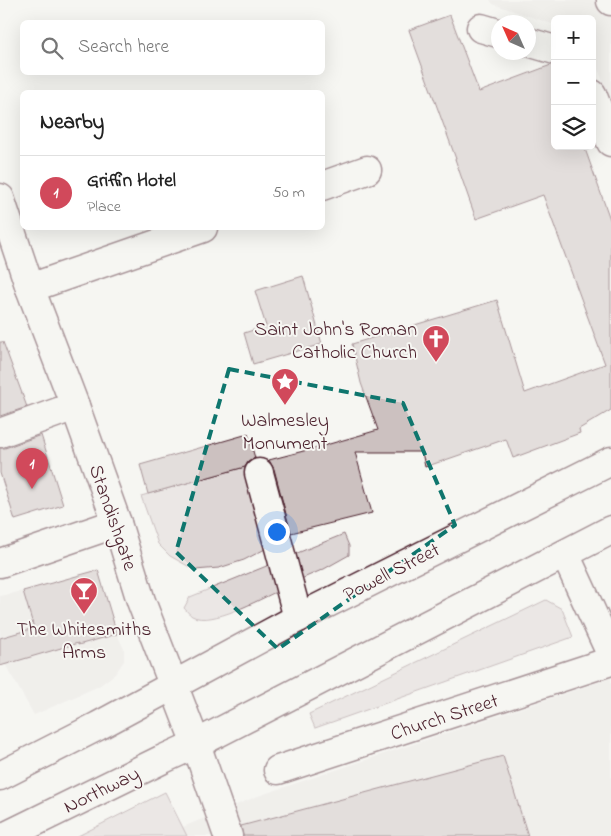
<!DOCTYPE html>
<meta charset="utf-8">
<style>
:root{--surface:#fff;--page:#f6f6f6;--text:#222;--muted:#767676;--line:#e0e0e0;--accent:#d1495b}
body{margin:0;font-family:"Indie Flower",sans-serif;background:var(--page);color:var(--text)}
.controls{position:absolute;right:15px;top:15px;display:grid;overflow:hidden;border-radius:8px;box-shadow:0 5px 20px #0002}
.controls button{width:45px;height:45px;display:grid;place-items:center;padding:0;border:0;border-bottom:1px solid var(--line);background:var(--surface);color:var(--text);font:25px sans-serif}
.compass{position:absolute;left:491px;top:15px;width:45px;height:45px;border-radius:50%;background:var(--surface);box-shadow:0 5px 20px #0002;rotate:315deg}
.you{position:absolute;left:276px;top:531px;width:18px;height:18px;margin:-12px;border:4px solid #fff;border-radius:50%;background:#1a73e8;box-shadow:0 0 0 8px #1a73e833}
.badge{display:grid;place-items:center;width:32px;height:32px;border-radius:50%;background:var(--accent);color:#fff;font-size:16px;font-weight:700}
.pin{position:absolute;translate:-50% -41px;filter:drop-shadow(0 1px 2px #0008)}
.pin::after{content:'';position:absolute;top:26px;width:18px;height:15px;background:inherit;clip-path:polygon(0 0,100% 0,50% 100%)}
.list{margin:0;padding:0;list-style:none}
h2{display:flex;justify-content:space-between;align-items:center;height:65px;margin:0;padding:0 20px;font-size:21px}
h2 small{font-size:16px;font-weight:400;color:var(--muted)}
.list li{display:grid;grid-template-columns:32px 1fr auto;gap:15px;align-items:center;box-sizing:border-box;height:75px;padding:0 20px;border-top:1px solid var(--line)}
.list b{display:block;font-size:19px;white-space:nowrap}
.list p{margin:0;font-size:16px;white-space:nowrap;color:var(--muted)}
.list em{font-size:16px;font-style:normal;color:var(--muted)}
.icon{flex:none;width:28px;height:28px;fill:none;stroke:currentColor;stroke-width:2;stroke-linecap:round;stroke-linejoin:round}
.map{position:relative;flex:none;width:611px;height:836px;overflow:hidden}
.search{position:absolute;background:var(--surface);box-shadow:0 5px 20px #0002;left:20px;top:20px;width:305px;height:55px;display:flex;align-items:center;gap:12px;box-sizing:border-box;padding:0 18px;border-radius:8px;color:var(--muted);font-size:19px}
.panel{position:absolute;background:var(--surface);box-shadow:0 5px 20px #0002;left:20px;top:90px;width:305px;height:140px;border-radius:8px}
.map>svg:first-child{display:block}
.built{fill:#e9e6e3}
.green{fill:#ddd6d5;stroke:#947a80}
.building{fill:#ccc1c0;stroke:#4a1f2b}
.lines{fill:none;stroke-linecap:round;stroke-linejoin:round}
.minor-casing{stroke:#4a1f2b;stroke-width:31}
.major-casing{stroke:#4a1f2b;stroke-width:31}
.minor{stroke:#f6f6f2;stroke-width:28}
.major{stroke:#f6f6f2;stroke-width:28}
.marked{fill:none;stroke:#0f766e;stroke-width:4;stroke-dasharray:10 6;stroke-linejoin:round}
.labels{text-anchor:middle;stroke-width:4;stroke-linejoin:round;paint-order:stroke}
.poi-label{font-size:20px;fill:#4a1f2b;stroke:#f6f6f2}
.street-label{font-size:20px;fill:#4a1f2b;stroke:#f6f6f2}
</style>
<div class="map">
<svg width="611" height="836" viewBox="0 0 611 836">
<rect width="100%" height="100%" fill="#f6f6f2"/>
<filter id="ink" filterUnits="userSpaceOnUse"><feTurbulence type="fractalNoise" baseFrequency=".02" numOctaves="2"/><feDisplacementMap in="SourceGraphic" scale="10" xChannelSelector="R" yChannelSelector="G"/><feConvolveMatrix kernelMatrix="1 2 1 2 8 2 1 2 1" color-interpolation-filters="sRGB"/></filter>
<g filter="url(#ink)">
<g class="built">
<polygon points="490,0 611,0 611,100 592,55 592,19 555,19 555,25 493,4"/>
<polygon points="98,570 117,634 124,649 124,661 115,674 99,686 34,715 5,664 0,645 0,596 23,591"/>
<polygon points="611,678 611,836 161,836 258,796"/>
</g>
<g class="green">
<polygon points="248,466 271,546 244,560 219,568 195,570 170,556 158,544 141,496"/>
<polygon points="344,534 349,546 349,555 324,569 301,579 290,556"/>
<path d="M274 563 278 591C260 599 211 627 192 616 189 614 186 610 184 608L190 597Z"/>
<polygon points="546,600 562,609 573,637 315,728 309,714"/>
<polygon points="165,792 187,836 78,836"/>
</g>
<g class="building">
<polygon points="450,15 479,92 551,65 555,65 555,146 584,146 611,222 611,410 579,429 580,433 513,458 506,439 425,467 422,452 355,452 372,513 291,533 274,469 269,460 319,447 378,430 361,383 352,344 497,300 525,393 605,364 543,195 476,219 455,159 456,159 409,30"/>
<polygon points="303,276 322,344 253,364 244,333 266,326 255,291"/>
<polygon points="0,342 3,342 27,407 0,416"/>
<polygon points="248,434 255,458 248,462 245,467 148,494 140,465"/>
<polygon points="41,435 63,505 15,520 0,473 0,448 5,448"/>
<polygon points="98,570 117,634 78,645 78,643 0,666 0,638 34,628 23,591"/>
<polygon points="503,756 528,836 243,836 241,826"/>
</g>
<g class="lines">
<defs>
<g id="minor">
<polyline points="611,0 611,1"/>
<polyline points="481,28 498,33"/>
<polyline points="528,42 555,50"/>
<polyline points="592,94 611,142"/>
<polyline points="322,186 367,170"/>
<polyline points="0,198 30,288 75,406 117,523 141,601 196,744 228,836"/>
<polyline points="30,288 203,228"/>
<polyline points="0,433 75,406"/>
<polyline points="259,473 298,618"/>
<polyline points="565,554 611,654"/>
<polyline points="0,563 117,523"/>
<polyline points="278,770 611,661"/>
</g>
<g id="major">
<polyline points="0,776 98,726 298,618 611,461"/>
<polyline points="6,836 161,760 196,744 611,530"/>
</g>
</defs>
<use href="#minor" class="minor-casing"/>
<use href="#major" class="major-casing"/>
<use href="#minor" class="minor"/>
<use href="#major" class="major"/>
</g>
</g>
<path d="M0 0H611V836H0ZM229 369 403 403 455 525 278 649 176 552Z" fill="#f6f6f2" fill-opacity=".55" fill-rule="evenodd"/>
<path class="marked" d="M229 369 403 403 455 525 278 649 176 552Z"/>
<defs>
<symbol id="church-pin" viewBox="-11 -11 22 30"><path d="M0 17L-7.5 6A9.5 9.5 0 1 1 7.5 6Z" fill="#d1495b" stroke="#f6f6f2"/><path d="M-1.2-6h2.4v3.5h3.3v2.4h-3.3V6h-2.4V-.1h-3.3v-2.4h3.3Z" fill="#fff"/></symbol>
<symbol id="sight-pin" viewBox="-11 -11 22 30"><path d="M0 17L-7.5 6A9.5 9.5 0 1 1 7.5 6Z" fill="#d1495b" stroke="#f6f6f2"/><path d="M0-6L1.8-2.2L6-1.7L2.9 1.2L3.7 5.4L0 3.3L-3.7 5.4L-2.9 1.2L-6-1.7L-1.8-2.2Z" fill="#fff"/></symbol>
<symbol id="bar-pin" viewBox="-11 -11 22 30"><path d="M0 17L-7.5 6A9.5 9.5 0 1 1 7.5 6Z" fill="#d1495b" stroke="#f6f6f2"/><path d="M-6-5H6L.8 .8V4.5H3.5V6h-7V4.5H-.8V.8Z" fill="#fff"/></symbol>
</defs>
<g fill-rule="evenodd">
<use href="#church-pin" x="420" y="323" width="32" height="43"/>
<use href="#sight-pin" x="269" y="366" width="32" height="43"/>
<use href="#bar-pin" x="68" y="575" width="32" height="43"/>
</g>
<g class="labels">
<g class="poi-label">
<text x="417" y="335" text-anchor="end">Saint John's Roman<tspan x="417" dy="23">Catholic Church</tspan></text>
<text x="285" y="426">Walmesley<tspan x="285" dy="23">Monument</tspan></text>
<text x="84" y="635">The Whitesmiths<tspan x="84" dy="23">Arms</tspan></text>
</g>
<g class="street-label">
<text transform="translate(114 517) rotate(71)" y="7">Standishgate</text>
<text transform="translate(391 571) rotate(-27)" y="7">Powell Street</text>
<text transform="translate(444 716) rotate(-18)" y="7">Church Street</text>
<text transform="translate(101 789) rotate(-26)" y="7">Northway</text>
</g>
</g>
</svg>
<div class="controls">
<button>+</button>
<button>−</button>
<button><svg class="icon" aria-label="layers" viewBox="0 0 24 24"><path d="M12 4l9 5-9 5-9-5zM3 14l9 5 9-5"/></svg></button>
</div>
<svg class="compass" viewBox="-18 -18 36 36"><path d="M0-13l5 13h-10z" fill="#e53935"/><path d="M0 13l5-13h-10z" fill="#767676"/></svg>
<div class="you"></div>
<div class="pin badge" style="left:32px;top:489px">1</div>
<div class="search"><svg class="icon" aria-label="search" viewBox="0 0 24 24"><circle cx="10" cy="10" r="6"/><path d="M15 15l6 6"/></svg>Search here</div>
<section class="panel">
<h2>Nearby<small></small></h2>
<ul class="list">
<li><span class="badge">1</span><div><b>Griffin Hotel</b><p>Place</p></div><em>50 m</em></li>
</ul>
</section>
</div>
